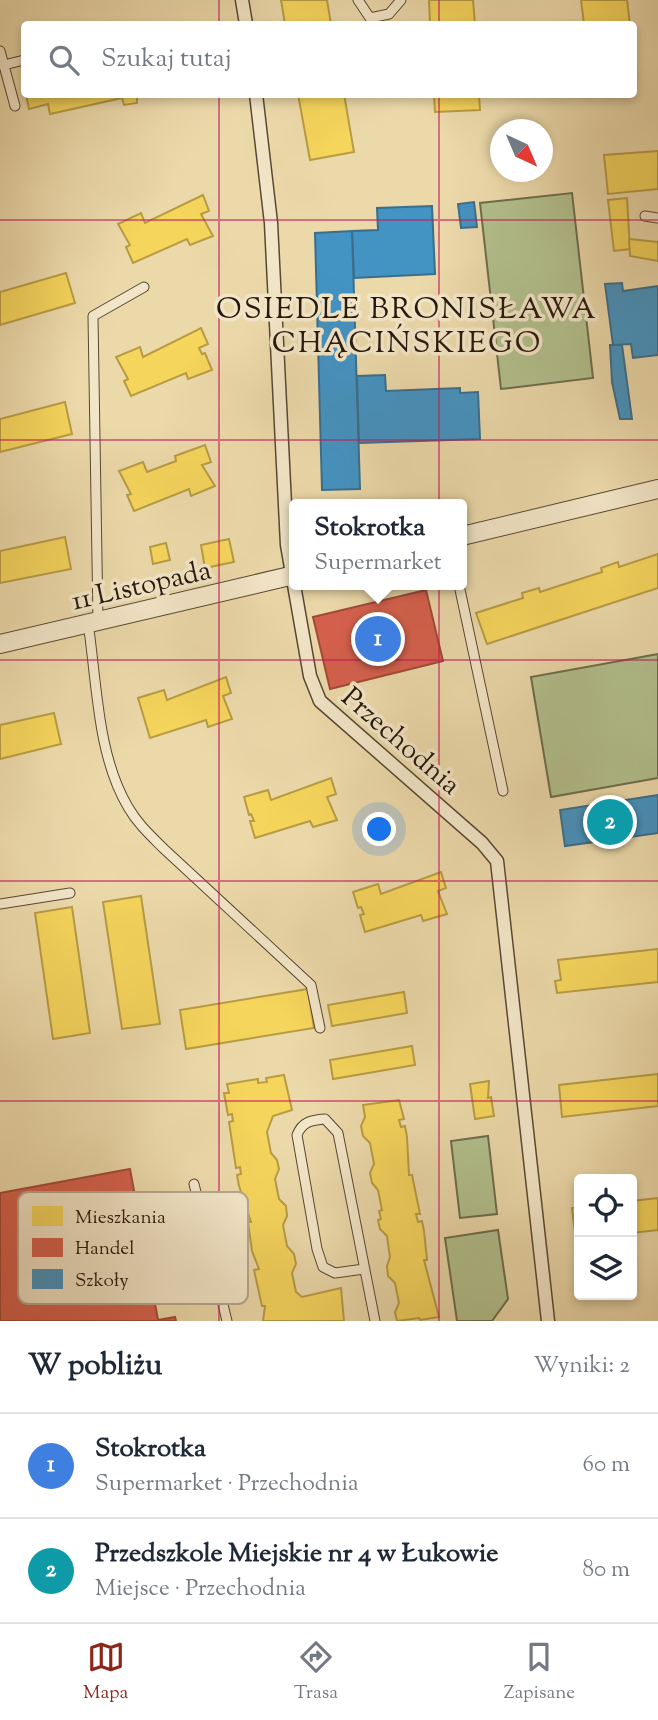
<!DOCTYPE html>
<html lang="pl">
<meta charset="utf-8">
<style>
:root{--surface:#fff;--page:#f2f2f3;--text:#1f2937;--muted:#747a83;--line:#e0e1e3;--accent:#8f2418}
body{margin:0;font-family:"Sorts Mill Goudy",serif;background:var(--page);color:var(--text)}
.controls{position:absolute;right:21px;bottom:21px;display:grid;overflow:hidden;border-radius:7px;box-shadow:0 4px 10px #0003}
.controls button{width:63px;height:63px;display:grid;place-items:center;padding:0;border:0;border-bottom:2px solid var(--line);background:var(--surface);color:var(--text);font:35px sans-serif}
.compass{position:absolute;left:490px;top:119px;width:63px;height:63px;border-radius:50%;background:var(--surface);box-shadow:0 4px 10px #0003;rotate:136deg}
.you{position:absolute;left:380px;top:830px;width:24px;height:24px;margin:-18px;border:5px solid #fff;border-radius:50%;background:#1a73e8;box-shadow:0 0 0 10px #1a73e833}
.badge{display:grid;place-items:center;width:46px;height:46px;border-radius:50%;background:var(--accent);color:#fff;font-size:23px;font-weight:700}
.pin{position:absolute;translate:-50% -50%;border:4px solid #fff;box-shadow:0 2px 7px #0006}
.popup{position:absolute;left:289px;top:499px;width:178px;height:91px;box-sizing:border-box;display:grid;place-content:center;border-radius:7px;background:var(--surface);filter:drop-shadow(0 2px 5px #0005);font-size:23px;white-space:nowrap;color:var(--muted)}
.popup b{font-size:26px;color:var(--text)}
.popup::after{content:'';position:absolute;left:50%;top:100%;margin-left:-14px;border:14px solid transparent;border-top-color:var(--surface)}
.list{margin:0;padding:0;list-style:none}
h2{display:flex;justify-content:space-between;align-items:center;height:91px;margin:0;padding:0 28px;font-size:30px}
h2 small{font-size:23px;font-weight:400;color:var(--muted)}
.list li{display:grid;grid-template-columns:46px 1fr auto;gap:21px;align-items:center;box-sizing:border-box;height:105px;padding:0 28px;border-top:2px solid var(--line)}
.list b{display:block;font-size:26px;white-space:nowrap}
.list p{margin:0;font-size:23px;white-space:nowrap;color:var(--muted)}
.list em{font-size:23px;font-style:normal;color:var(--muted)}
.icon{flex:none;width:38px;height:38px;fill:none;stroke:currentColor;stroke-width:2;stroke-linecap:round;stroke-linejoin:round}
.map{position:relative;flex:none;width:658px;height:1321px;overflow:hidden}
.search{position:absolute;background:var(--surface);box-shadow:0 4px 10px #0003;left:21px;right:21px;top:21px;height:77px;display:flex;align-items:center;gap:18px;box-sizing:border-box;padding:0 24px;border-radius:7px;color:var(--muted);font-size:26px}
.sheet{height:301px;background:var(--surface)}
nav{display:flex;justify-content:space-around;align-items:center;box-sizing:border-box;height:98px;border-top:2px solid var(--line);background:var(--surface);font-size:19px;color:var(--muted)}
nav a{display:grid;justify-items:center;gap:4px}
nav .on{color:var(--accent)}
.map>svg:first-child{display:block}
.green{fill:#b2c08d;stroke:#6c6c4c;stroke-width:2}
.homes{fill:#f6d55c;stroke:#b79c44;stroke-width:2}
.shops{fill:#d6604d;stroke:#a14a39;stroke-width:2}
.schools{fill:#4393c3;stroke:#3a6e8c;stroke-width:2}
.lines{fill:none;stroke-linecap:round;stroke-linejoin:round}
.service-casing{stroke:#574833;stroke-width:11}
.pedestrian-casing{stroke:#574833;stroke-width:15}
.minor-casing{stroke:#574833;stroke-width:20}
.service{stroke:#f3e6c8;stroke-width:9}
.pedestrian{stroke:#f3e6c8;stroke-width:12}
.minor{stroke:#f3e6c8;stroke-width:18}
.grid{fill:none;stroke:#c2185b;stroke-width:2;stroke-opacity:0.55}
.labels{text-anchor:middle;stroke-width:7;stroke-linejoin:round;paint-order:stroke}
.street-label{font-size:28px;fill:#25180b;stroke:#f3e6c8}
.neighbourhood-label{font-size:30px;letter-spacing:2px;fill:#25180b;stroke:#f3e6c8}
.key{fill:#f3e6c8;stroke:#b5a88f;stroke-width:2}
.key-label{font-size:19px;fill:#25180b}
</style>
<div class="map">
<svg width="658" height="1321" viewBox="0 0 658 1321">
<rect width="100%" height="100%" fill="#ecd9aa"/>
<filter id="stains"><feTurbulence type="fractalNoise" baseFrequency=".00286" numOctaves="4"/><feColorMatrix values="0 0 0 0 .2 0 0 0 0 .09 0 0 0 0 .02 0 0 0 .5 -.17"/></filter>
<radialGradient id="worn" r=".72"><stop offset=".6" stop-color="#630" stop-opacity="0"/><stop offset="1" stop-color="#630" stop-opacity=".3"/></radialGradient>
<g class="green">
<polygon points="572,193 593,378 501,389 480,203"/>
<polygon points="658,654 658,778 551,797 531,677"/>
<polygon points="488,1136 497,1214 460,1218 451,1141"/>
<polygon points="498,1230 508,1299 492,1321 457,1321 445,1238"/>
</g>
<g class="homes">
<polygon points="281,0 327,0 331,24 285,24"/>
<polygon points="429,0 473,0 475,24 430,24"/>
<polygon points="581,0 627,0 630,24 584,24"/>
<polygon points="26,94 137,94 137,103 124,105 122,98 50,114 48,104 29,109"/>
<polygon points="298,94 344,94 354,152 310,160"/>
<polygon points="434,94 479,94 480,110 435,112"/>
<polygon points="658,151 658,189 608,194 604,155"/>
<polygon points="203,195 209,211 201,214 213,236 190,245 187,239 133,263 126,247 130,245 118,224 141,213 145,223"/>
<polygon points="627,198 630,249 614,251 608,200"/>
<polygon points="629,239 658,242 658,261 630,256"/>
<polygon points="66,273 75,303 0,325 0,292"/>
<polygon points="201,328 208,344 199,348 202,354 205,353 212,370 188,379 186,373 131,396 124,381 128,379 116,357 140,347 143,357"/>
<polygon points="65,402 72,434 0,452 0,419"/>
<polygon points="205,445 211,462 202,465 215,486 191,496 189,489 134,511 127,495 131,494 119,471 143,462 147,472 176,461 175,456"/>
<polygon points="65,537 71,569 0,583 0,551"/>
<polygon points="229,539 234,562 205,568 201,545"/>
<polygon points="166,543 170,560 153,564 150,547"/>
<polygon points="658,554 658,588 487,644 476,613 523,598 522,593 539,588 540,592 602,572 601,568 618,562 619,567"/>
<polygon points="226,677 231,693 223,696 232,719 208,727 206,720 150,738 138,698 164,690 167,700"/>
<polygon points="54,713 61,744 0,759 0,725"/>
<polygon points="331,778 336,794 327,797 337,820 313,827 310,821 255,838 250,821 254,821 251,814 249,815 244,797 268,790 271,800"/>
<polygon points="441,872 446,888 438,891 447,914 423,921 421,915 365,932 360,915 364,914 361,907 358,908 353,892 378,884 381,894"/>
<polygon points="141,896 160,1024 122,1029 103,902"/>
<polygon points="72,907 90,1033 53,1039 35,913"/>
<polygon points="658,949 658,982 557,993 555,981 561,980 558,960"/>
<polygon points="308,989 314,1028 186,1049 180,1010"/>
<polygon points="404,992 407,1013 332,1026 328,1005"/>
<polygon points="412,1046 415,1065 333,1079 330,1060"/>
<polygon points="658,1074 658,1106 562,1117 559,1085"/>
<polygon points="284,1075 292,1110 273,1116 267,1132 271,1153 277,1160 279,1169 275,1179 279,1199 286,1206 287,1216 283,1225 287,1246 294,1254 296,1264 292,1273 296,1292 302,1297 341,1288 344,1321 263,1321 265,1306 262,1306 254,1270 259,1269 252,1251 248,1222 251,1222 239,1186 237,1175 241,1174 240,1167 236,1168 229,1122 233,1121 232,1114 228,1115 224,1093 229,1093 227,1084 258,1079 258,1083 267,1082 266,1078"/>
<polygon points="489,1081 488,1098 491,1097 494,1116 475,1119 470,1084"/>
<polygon points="399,1100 404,1119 399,1120 401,1127 405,1126 407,1137 409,1175 412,1175 420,1214 416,1214 418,1222 422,1221 424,1231 427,1260 424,1260 439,1317 420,1320 419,1318 397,1321 395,1312 399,1303 395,1283 388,1276 387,1266 390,1257 387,1236 380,1229 378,1220 381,1219 379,1211 382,1210 378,1190 372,1183 370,1173 374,1164 370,1143 363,1136 361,1126 365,1117 363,1105"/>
<polygon points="658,1198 658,1230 632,1233 632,1201"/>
<polygon points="579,1207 579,1239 576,1240 572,1208"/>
</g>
<g class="shops">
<polygon points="426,590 443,661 330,689 313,617"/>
<polygon points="130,1169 158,1320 175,1317 176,1321 0,1321 0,1193"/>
</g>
<g class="schools">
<polygon points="474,202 477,227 461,228 458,204"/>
<polygon points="432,206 435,274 354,278 352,231 378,230 377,208"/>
<polygon points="352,231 360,489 322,490 315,233"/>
<polygon points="622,283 623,291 658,286 658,355 633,358 631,344 613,345 605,284"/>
<polygon points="610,345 622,345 632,419 620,419 612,382"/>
<polygon points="385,375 386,391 460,388 460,393 478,392 480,439 359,443 357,376"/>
<polygon points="658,795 658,833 565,846 560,810"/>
</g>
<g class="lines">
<defs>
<g id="service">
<polyline points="358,0 370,18 389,14 401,0"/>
<polyline points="0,51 15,106"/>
<polyline points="4,65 24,60"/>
<polyline points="645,216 658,218"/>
<polyline points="459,585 503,791"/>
<polyline points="98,621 93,316 144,287"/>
<path d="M88 623C97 682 97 755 128 807 137 823 150 835 163 848L311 985 320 1028"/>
<polyline points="0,904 70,893"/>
<polyline points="194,1184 227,1321"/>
<path d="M364 1269 335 1273 323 1267 317 1249 297 1135C302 1122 311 1120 325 1119L338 1133 375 1321"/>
</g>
<g id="pedestrian">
<polyline points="242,0 246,24"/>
<polyline points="256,94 271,223 287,545 310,676 320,701 482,843 497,861 548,1321"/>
</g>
<g id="minor">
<polyline points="462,536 658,489"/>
<polyline points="0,644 294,575"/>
</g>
</defs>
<use href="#service" class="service-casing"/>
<use href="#pedestrian" class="pedestrian-casing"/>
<use href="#minor" class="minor-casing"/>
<use href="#service" class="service"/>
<use href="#pedestrian" class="pedestrian"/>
<use href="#minor" class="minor"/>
</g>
<path class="grid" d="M219 0V24M439 0V24M219 94V1321M439 94V1321M0 220H658M0 440H658M0 660H658M0 881H658M0 1101H658"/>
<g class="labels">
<g class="street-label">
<text transform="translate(141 584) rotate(-13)" y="10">11 Listopada</text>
<text transform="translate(402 740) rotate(41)" y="10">Przechodnia</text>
</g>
<g class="neighbourhood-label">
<text x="407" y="318">OSIEDLE BRONISŁAWA<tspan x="407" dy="34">CHĄCIŃSKIEGO</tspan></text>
</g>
</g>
<rect x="18" y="1192" width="230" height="112" rx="10" class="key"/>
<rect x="32" y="1206" width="31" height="20" fill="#f6d55c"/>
<rect x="32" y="1238" width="31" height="19" fill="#d6604d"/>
<rect x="32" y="1269" width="31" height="20" fill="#4393c3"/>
<g class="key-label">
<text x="75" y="1223">Mieszkania</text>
<text x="75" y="1254">Handel</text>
<text x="75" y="1286">Szkoły</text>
</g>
<rect width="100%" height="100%" filter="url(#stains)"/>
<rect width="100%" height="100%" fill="url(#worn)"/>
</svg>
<div class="controls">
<button><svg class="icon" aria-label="locate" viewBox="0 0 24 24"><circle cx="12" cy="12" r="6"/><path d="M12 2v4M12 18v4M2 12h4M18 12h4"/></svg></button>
<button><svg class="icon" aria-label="layers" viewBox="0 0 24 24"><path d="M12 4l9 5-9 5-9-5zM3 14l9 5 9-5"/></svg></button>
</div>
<svg class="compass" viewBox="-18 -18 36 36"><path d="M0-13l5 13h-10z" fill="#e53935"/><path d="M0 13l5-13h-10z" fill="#747a83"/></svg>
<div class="you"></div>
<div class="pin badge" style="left:378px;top:639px;background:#3f7fe0">1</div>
<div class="popup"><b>Stokrotka</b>Supermarket</div>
<div class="pin badge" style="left:610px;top:822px;background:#0f9aa8">2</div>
<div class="search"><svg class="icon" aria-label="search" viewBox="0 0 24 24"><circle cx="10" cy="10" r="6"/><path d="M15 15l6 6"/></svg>Szukaj tutaj</div>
</div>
<section class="sheet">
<h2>W pobliżu<small>Wyniki: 2</small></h2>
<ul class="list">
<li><span class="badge" style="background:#3f7fe0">1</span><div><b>Stokrotka</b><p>Supermarket · Przechodnia</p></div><em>60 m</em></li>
<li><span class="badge" style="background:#0f9aa8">2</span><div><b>Przedszkole Miejskie nr 4 w Łukowie</b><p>Miejsce · Przechodnia</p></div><em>80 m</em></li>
</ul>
</section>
<nav>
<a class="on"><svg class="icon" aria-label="map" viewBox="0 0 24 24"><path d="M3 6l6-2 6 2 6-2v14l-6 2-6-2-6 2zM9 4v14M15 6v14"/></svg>Mapa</a>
<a><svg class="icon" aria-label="directions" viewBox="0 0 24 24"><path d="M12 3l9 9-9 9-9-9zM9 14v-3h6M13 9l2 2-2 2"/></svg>Trasa</a>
<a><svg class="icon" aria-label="saved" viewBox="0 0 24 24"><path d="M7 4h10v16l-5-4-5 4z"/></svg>Zapisane</a>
</nav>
